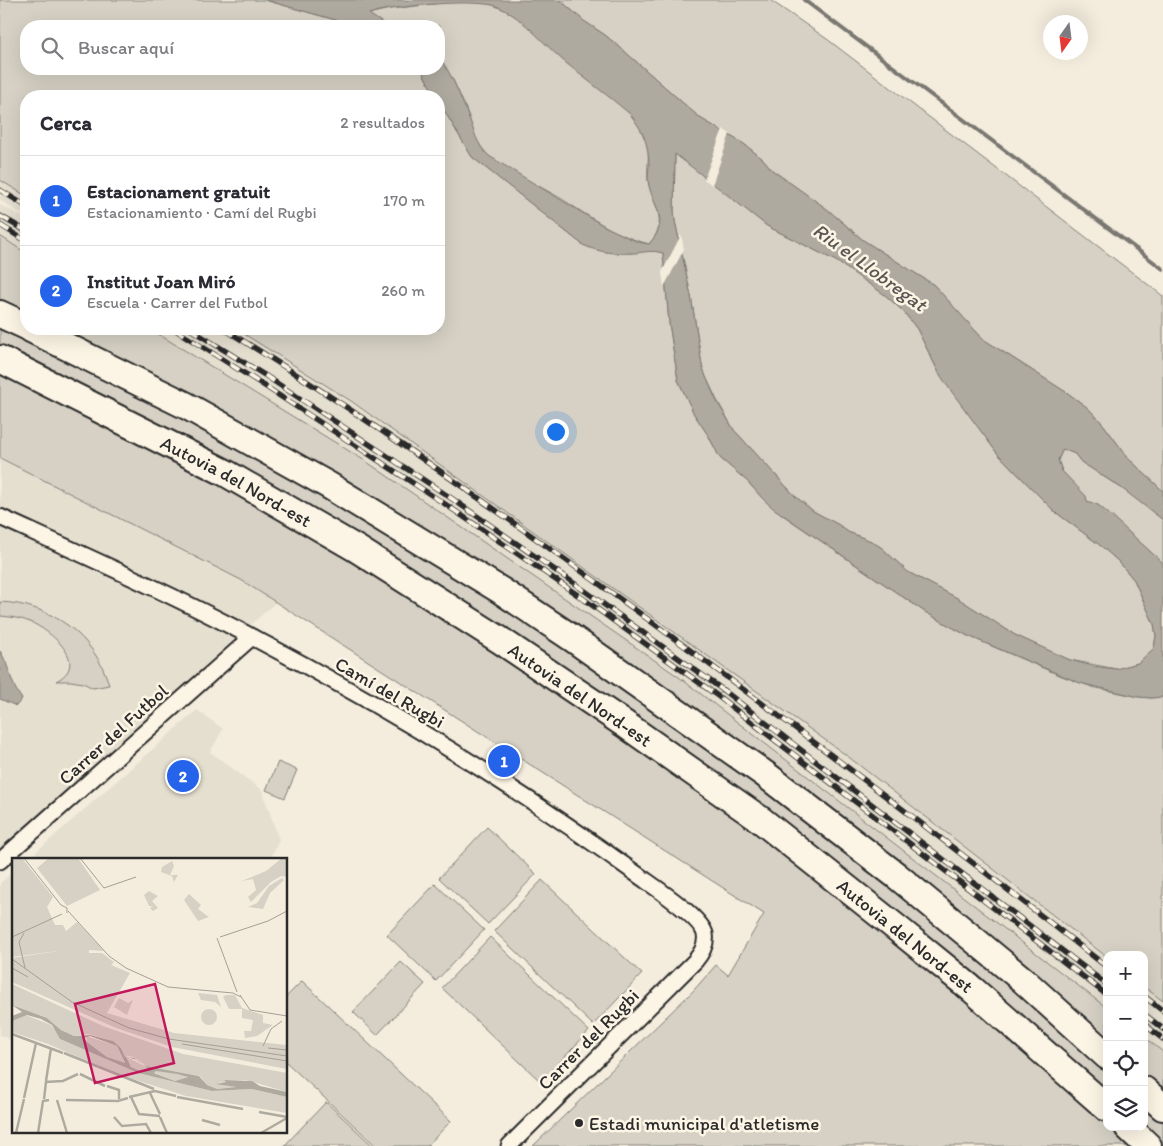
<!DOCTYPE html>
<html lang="es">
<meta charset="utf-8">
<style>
:root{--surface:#fff;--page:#f7f7f7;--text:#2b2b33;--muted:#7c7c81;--line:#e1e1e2;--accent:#2563eb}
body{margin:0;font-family:Itim,sans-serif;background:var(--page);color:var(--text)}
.controls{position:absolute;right:15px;bottom:15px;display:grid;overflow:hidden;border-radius:10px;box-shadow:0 5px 20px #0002}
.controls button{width:45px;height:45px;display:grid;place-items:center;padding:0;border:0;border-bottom:1px solid var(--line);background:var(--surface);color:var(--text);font:25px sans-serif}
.compass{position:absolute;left:1043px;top:15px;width:45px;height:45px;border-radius:50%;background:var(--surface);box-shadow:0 5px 20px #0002;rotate:194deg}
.you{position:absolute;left:555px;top:431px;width:18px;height:18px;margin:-12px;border:4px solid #fff;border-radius:50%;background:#1a73e8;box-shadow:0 0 0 8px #1a73e833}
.badge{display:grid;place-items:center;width:32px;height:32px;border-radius:50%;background:var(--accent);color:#fff;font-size:16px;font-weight:700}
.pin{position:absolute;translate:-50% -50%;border:2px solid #fff;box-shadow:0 1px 5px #0006}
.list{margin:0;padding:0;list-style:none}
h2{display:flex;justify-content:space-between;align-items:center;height:65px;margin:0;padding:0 20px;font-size:21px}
h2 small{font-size:16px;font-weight:400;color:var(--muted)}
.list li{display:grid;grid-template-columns:32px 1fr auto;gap:15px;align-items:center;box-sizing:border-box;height:90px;padding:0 20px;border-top:1px solid var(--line)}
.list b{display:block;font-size:19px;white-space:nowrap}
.list p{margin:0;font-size:16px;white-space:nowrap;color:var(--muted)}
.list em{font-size:16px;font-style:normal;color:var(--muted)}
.icon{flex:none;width:28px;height:28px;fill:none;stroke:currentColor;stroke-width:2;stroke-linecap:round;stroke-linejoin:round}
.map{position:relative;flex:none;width:1163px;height:1146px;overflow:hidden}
.search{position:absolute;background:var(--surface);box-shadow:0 5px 20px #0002;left:20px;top:20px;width:425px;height:55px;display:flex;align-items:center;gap:12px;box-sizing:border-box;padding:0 18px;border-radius:20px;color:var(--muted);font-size:19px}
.panel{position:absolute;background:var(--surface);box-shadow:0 5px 20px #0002;left:20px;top:90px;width:425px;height:245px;border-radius:20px}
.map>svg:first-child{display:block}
.built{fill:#e5dfd0}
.green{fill:#d6d1c4;stroke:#807e78}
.water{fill:#afaaa0;stroke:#7a7771;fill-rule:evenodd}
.pier{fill:#f4edde}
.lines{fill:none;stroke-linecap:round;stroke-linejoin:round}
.stream{stroke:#7a7771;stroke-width:4}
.minor-casing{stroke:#2b2b2b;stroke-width:19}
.motorway-casing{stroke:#2b2b2b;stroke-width:30}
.minor{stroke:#fcf5e5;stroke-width:15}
.motorway{stroke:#fcf5e5;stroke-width:26}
.rail-casing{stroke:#2b2b2b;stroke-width:5.5}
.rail{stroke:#fcf5e5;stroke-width:4;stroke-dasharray:11;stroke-linecap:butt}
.poi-dot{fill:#2b2b2b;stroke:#fcf5e5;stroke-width:2}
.labels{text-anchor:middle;stroke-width:5;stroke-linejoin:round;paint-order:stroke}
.street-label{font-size:19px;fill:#2b2b2b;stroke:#fcf5e5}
.poi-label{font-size:19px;fill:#2b2b2b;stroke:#fcf5e5;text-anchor:start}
.water-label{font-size:20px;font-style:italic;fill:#595754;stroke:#fcf5e5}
.inset-river{fill:none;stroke:#afaaa0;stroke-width:2.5}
.inset-road{fill:none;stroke:#a49f96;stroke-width:1}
.view{fill:#c2185b;fill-opacity:0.15;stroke:#c2185b;stroke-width:2.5}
.inset-edge{fill:none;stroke:#2b2b2b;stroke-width:2.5}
</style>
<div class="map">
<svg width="1163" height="1146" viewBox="0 0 1163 1146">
<rect width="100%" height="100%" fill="#f4edde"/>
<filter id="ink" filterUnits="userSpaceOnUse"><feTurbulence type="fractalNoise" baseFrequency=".02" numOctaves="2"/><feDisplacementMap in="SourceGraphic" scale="10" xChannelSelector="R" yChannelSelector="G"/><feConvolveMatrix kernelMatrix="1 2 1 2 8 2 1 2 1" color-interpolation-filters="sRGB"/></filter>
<g filter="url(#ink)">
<g class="built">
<polygon points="0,180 26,196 26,217 0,200"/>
<polygon points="0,205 26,219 26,253 0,236"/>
<polygon points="150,329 236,329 351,401 564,552 846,755 1107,957 1107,1008 679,677 367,462"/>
<polygon points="0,458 241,580 276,602 0,850"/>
<polygon points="197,710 223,729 210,752 262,790 279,840 270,860 27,860"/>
<polygon points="14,871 14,1042 0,1035 0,883"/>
<polygon points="1144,987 1163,1001 1163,1052 1144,1037"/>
</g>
<g class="green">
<polygon points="0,0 265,0 339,21 352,26 26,26 26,69 421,69 435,96 26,96 26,196 0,180"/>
<polygon points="560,0 770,0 827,39 1163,296 1163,491 1129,459 1103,424 1088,408 1069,394 983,339 934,285 863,240 827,209 772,170 764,160 744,144 700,118 622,49 605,35 584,21"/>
<path d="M451 2C466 3 482 1 496 6 524 17 542 42 564 61 585 79 609 94 629 113 636 119 641 128 644 136 652 153 646 165 648 181 653 206 670 221 649 244 616 236 590 217 562 199 539 185 499 169 482 149 474 140 472 128 469 117 465 106 459 93 454 82 451 75 439 62 439 57 437 47 439 36 439 26H387L368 14 390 9Z"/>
<polygon points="439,102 472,157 583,245 630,253 652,250 663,253 669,323 678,380 694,414 708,435 720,458 747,481 763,499 784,516 925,612 966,635 1059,675 1092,687 1139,697 1151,698 1163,697 1163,1001 1144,987 1144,955 1107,955 1107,957 846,755 351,401 236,329 439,329"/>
<polygon points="675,153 767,226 836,261 885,295 903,311 917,329 939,373 997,453 1054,511 1101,546 1119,562 1134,580 1154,624 1156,636 1154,648 1146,656 1138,663 1116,669 1070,660 1047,650 1015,635 959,599 908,572 882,548 871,541 848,532 839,525 813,511 795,496 734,430 717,400 706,377 702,365 691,296 675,221 674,210"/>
<polygon points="0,236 26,253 26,329 150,329 367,462 679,677 1107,1008 1107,1127 1144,1127 1144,1037 1163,1052 1163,1146 533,1146 693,991 716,965 728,975 764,914 241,580 0,458"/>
<polygon points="1063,449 1075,454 1081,462 1129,493 1163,520 1163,563 1098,505 1087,501 1062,471 1058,460"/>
<path d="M0 602C50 604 95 635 109 685L93 688 83 683 71 681H56C88 665 57 637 38 626 27 619 13 617 0 616Z"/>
<polygon points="278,762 297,770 285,798 266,790"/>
<polygon points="487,827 536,874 488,924 439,878"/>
<polygon points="542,880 642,974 593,1025 494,931"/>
<polygon points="435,884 484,930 436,981 387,935"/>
<polygon points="490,937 589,1031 541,1082 442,988"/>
<polygon points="401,962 425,984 377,1035 353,1012"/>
<polygon points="302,981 451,1121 427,1146 376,1146 286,1062 286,997"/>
<polygon points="326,1102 373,1146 284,1146"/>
</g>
<g class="water">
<path d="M265 0H560L584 21 605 35 622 49 700 118 744 144 764 160 772 170 827 209 863 240 934 285 983 339 1069 394 1088 408 1103 424 1129 459 1163 491V520L1120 487 1081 462 1075 454 1063 449 1058 460 1062 471 1086 496 1087 501 1098 505 1108 513 1163 563V697L1151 698 1139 697 1080 683 966 635 925 612 773 508 763 499 747 481 720 458 708 435 694 414 678 380 669 323 663 253C652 250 646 252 635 253 616 254 600 253 583 245L472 157 439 102V96H435L421 69H439V59L442 61C453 77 460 96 468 115 475 132 475 142 489 156L604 226 638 242 649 244C673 218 650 205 648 179 648 174 649 169 649 164 648 142 643 131 630 114 609 96 586 80 565 62 542 43 521 14 493 5 464 0 409 5 379 11L369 14 387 26H352L339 21ZM675 154 767 226 836 261 885 295 903 311 917 329 939 373 946 384 997 453 1054 511 1101 546 1119 562 1134 580 1154 624 1156 636 1154 648 1138 663 1116 669 1093 666 1070 660 1015 635 959 599 908 572 882 548 871 541 848 532 839 525 813 511 795 496 734 430 716 400 706 377 702 365 691 296 675 221 674 210Z"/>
<path d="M0 651C10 666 10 684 22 699L16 706 0 699Z"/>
</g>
<g class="pier">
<polygon points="723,129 730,134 712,185 704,179"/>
<polygon points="681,235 684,249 664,287 662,272"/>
</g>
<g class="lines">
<polyline class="stream" points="804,0 1163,269"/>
<defs>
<g id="minor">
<path d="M0 517C77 552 154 586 229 625 369 697 510 782 638 875 653 886 701 917 705 934 707 944 701 954 695 961L509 1146"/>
<polyline points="0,861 252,637"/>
</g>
<g id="motorway">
<polyline points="0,314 26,326"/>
<polyline points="31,329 187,406 328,485 500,590 572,638 766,775 897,876 1023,980 1107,1056"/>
<path id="s1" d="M0 359 224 472 357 549 500 640 626 725 761 820 898 929 973 990 1107 1108"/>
<polyline points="1144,1090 1163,1107"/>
<polyline points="1128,1127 1148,1146"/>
</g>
</defs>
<use href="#minor" class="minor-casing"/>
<use href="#motorway" class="motorway-casing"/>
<use href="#minor" class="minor"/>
<use href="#motorway" class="motorway"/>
<defs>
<g id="rail">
<polyline points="0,190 26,206"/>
<polyline points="0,216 26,231"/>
<polyline points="0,225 26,241"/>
<polyline points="174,329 260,383 445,504 585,600 719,697 1107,995"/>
<polyline points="190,329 266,376 451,498 588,593 723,690 1107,985"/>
<path d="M224 329C350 406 471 492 591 578 766 704 937 834 1107 967"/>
<polyline points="1144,996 1163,1011"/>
<polyline points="1144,1014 1163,1029"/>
<polyline points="1144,1024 1163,1039"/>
</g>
</defs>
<use href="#rail" class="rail-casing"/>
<use href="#rail" class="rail"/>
</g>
</g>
<circle class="poi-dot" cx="579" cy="1123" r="5"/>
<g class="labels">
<g class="street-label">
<text dy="7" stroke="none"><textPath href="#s1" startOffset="266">Autovia del Nord-est</textPath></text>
<text transform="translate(390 692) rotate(30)" y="7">Camí del Rugbi</text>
<text dy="7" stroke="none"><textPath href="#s1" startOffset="671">Autovia del Nord-est</textPath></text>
<text transform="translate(113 734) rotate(-42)" y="7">Carrer del Futbol</text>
<text dy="7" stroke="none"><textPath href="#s1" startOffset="1076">Autovia del Nord-est</textPath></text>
<text transform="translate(588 1039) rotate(-45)" y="7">Carrer del Rugbi</text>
</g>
<g class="poi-label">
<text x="589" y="1130">Estadi municipal d'atletisme</text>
</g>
<g class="water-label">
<text transform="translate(870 267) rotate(36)" y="7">Riu el Llobregat</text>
</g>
</g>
<g transform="translate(12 858)">
<rect width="275" height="275" fill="#f4edde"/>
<path d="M0 0H10L41 39 35 49 43 67H51L54 73 65 64 92 93 77 92V95H90L102 104 99 107 118 115 95 155 162 175 275 187V211L160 189 104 170 0 124V100L46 93 0 99ZM37 0H66L88 32 55 48 25 10ZM270 0H275V19L269 18 259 24 239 44 236 39 244 32 241 21 230 23 254 13ZM160 3 162 8 158 17H166L162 24 160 18 149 14 150 9ZM270 20 272 22 258 35 251 51 236 49 245 45 257 28ZM137 33 146 38 140 43 146 50 141 53 138 50 141 48H137L132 37ZM177 36 189 47 186 51 197 59 186 63 172 42ZM0 126 91 168 171 196 275 215V234L234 222H212L214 224 205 225 224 229 204 231 195 227 188 218 134 208 127 202 118 198 114 199 137 210 127 213 116 207 109 190 101 183 76 176 62 178 49 172 35 160 0 147V134L15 137 0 134ZM186 135 205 137 209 149 203 144 189 142ZM214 137H223L230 150 251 157V165L261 167 245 178 233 180 232 173H239L241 162 230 160V151H217L211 139ZM107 140 116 145 121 142 115 157 102 149ZM189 159a8 8 0 1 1 16 0a8 8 0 1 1-16 0ZM14 157 39 167 50 182 126 215 200 233 240 231 275 239V255L174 238 105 216 36 186 0 174V163ZM74 178 105 188 113 206 95 199 75 184ZM148 212 167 216 176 219 163 223 141 214Z" fill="#d6d1c4"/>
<path d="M0 147 35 160 49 172 62 178 78 177 101 183 109 190 113 199 122 200 134 208 187 218 195 227 205 231 224 229 204 226 214 224 212 222 240 223 248 228 275 234V239L240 231 200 233 126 215 48 181 40 167 29 161 15 157 0 163V158L10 154ZM78 178 105 188 113 205 95 199 75 184 72 180ZM114 199 126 202 136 210 128 213 119 209ZM144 213 165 216 176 219 163 223 142 215Z" fill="#afaaa0" fill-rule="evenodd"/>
<path class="inset-river" d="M0 176 51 195M52 195 142 231M68 216 93 228M34 223 39 190M95 228 107 232V241M138 235 148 256M117 239 143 233 164 238M119 239 127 256 148 258M165 239 231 251M12 240 24 185M32 241 34 224 51 223 66 216M45 242 55 275M54 242 106 243 116 240M247 254 275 259M102 259 110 268 134 266 139 275M148 259 155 275M190 262 208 267M4 275 12 241M26 275 31 243 37 242M249 275 275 260"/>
<path class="inset-road" d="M12 0 49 47 55 50V55M68 0 92 30 124 19M56 53 97 98 114 110 156 129 221 135 229 139M256 63 275 53M12 75 7 84 13 110M0 79 50 56M208 79 256 63M205 80 225 134M0 101 60 144 117 170 157 181 275 198M0 110 16 119M228 137 238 152 275 158M170 186 275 203M251 188 259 171 270 163M256 190 275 192"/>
<path class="view" d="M143 126 162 205 83 225 63 146Z"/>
<rect width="275" height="275" class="inset-edge"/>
</g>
</svg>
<div class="controls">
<button>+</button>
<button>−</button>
<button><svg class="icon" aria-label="locate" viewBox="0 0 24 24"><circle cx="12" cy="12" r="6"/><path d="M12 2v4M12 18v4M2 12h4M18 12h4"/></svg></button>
<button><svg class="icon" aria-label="layers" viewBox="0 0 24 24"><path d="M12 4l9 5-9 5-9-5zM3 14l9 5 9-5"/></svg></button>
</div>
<svg class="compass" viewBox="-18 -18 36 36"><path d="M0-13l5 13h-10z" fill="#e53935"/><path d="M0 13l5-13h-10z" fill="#7c7c81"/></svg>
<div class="you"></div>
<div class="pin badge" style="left:504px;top:761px">1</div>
<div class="pin badge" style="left:183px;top:776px">2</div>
<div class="search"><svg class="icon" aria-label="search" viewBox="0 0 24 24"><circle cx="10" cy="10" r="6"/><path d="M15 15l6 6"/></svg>Buscar aquí</div>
<section class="panel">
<h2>Cerca<small>2 resultados</small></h2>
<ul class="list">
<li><span class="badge">1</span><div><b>Estacionament gratuit</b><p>Estacionamiento · Camí del Rugbi</p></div><em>170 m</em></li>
<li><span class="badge">2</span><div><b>Institut Joan Miró</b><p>Escuela · Carrer del Futbol</p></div><em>260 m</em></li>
</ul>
</section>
</div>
